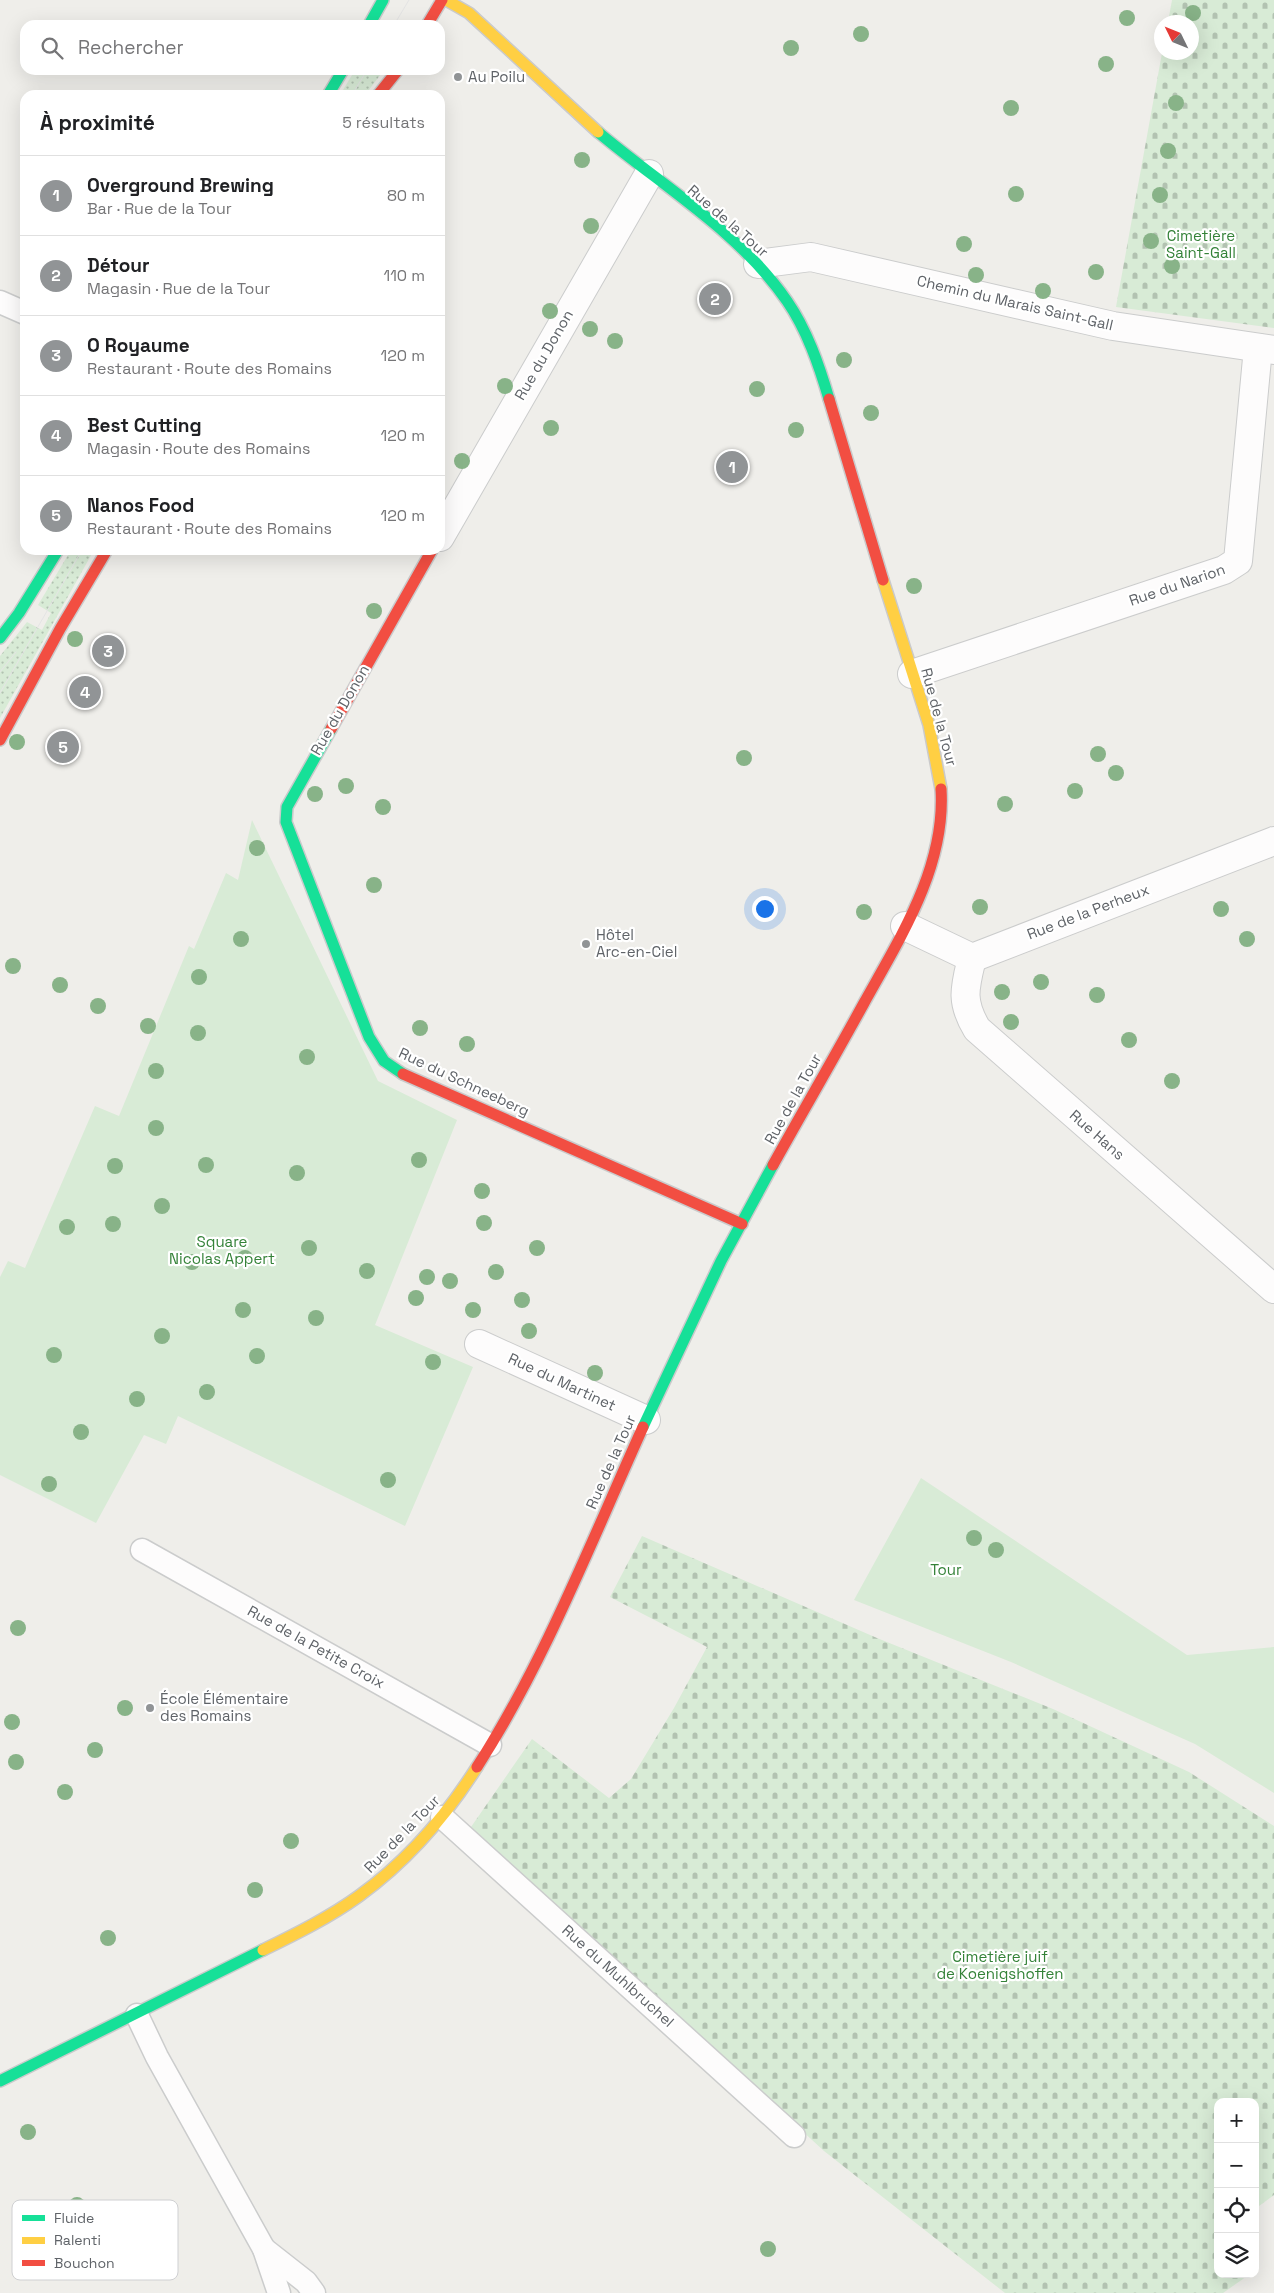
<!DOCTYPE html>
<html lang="fr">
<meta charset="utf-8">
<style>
:root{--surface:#fff;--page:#f6f6f6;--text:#202124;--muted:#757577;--line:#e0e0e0;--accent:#919496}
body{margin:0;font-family:"Space Grotesk",sans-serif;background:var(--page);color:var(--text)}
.controls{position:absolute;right:15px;bottom:15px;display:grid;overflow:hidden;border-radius:10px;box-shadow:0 5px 20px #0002}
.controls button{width:45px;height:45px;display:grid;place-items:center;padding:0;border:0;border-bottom:1px solid var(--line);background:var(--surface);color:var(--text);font:25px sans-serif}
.compass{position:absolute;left:1154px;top:15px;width:45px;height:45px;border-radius:50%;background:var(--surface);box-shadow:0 5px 20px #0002;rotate:313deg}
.you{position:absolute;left:764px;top:908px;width:18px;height:18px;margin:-12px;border:4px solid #fff;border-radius:50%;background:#1a73e8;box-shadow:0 0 0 8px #1a73e833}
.badge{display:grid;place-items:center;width:32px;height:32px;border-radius:50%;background:var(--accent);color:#fff;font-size:16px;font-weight:700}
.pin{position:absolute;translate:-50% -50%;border:2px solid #fff;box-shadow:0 1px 5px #0006}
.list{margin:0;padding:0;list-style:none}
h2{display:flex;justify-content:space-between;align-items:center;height:65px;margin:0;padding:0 20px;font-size:21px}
h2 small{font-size:16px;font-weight:400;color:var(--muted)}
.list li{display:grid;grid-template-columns:32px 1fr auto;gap:15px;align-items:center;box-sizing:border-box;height:80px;padding:0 20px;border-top:1px solid var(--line)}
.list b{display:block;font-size:19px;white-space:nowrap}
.list p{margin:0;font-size:16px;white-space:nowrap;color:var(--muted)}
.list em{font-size:16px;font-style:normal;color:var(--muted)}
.icon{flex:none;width:28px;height:28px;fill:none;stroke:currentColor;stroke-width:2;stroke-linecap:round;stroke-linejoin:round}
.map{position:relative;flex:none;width:1274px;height:2293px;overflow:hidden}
.search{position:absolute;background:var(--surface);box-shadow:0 5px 20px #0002;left:20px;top:20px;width:425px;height:55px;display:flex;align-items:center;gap:12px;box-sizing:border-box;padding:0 18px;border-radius:15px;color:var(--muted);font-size:19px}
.panel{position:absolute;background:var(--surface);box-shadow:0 5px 20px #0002;left:20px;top:90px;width:425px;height:465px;border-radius:15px}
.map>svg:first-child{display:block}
.grass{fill:url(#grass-dots)}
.cemetery{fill:url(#cemetery-stones)}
.green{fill:#d8ebd6}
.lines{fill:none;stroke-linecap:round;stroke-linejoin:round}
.lane-casing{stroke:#cbcccc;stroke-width:25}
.street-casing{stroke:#cbcccc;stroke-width:30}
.fast-casing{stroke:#cacacb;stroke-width:14}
.slow-casing{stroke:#cacacb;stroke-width:14}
.jam-casing{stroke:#cacacb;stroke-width:14}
.lane{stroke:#fdfcfc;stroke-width:22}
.street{stroke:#fdfcfc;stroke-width:28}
.fast{stroke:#16e098;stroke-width:11}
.slow{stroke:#ffcf43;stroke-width:11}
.jam{stroke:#f24e42;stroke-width:11}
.tram{stroke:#e4e4e4;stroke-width:1}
.tree{fill:#88b388}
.poi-dot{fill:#919496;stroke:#fff;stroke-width:2}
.labels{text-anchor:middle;stroke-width:4.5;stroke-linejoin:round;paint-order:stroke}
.poi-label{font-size:15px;fill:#5f6368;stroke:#fff;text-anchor:start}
.street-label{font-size:15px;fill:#5f6368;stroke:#fff}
.park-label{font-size:15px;fill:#348238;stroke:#fff}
.key{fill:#fff;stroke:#cfd0d2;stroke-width:1}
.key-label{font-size:14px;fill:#5f6368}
</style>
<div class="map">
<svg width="1274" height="2293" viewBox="0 0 1274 2293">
<defs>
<pattern id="grass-dots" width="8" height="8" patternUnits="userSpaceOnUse" patternTransform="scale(1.25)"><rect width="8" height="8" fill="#d8ebd6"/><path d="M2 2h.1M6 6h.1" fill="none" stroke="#b2c2b1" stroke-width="1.8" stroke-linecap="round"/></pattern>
<pattern id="cemetery-stones" width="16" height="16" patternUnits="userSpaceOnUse" patternTransform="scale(1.25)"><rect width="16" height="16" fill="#d8ebd6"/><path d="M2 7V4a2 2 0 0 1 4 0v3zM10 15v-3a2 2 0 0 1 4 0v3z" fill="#b2c2b1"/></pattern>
</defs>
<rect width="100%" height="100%" fill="#efeeea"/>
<g class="grass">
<polygon points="355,70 384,70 365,95 340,95"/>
<polygon points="71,550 94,550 0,718 0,656 27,622 42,630 51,613 38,605"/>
</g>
<g class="cemetery">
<polygon points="1172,0 1274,0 1274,328 1116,307 1162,53 1192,52 1192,22 1168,22"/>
<polygon points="642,1536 877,1638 1053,1709 1189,1772 1274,1826 1274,2195 1255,2209 1255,2102 1218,2102 1218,2274 1250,2274 1223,2293 1005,2293 824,2151 471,1827 532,1739 609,1798 631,1779 674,1708 707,1647 610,1597"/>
</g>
<g class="green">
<polygon points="252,820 378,1081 457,1120 375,1325 473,1367 405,1526 178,1416 166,1444 144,1435 96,1523 0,1475 0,1277 8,1261 25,1268 95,1106 119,1116 189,946 194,949 226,873 238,880"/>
<polygon points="921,1478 1187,1655 1274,1647 1274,1793 1195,1744 1011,1662 854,1600"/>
</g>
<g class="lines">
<defs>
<g id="lane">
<polyline points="0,302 25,313"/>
<polyline points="142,1550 490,1745"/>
<polyline points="442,1817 794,2136"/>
<polyline points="137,2015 157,2057 264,2249 279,2293"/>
<polyline points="264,2249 306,2282 314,2293"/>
</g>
<g id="street">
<polyline points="758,264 811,257 1113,326 1274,350"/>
<polyline points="440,537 649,174"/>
<polyline points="912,674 1224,570 1238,561 1258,348"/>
<polyline points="905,926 972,958 1274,841"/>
<path d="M972 958C965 987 960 1001 977 1029L1274 1289"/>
<polyline points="479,1344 646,1420"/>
</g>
<g id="fast">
<polyline points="369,25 383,0"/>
<polyline points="328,95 343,70"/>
<path d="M598 132C662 186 739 231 787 301 807 330 819 365 829 399"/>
<polyline points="0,638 19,613 58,550"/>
<polyline points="331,729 287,807 286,822 369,1037 384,1061 403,1074"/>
<polyline points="643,1427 721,1261 773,1165"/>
<polyline points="0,2081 263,1950"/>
</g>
<g id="slow">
<polyline points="446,0 469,13 598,132"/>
<polyline points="883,580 929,725 941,789"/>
<path d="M263 1950C296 1934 330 1917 359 1896 406 1862 446 1816 477 1767"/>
</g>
<g id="jam">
<polyline points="427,25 442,0"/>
<polyline points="378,95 398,70"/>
<polyline points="829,399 883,580"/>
<polyline points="331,729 432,550"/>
<polyline points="0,740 60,629 107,550"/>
<polyline points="403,1074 742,1224"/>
<path d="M773 1165C803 1111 834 1058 864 1003 900 938 946 867 941 789"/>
<path d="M477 1767C545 1661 591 1542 643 1427"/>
</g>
</defs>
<use href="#lane" class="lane-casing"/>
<use href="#street" class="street-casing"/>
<use href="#fast" class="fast-casing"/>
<use href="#slow" class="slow-casing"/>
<use href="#jam" class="jam-casing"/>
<use href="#lane" class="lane"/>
<use href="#street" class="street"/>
<use href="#fast" class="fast"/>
<use href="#slow" class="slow"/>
<use href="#jam" class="jam"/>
<g class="tram">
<polyline points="394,25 409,0"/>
<polyline points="352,95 367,70"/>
<polyline points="0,672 16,652"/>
<polyline points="0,693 82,550"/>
</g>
</g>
<g class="tree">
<circle cx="1193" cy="13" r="8"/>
<circle cx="1127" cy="18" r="8"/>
<circle cx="861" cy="34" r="8"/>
<circle cx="791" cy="48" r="8"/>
<circle cx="1106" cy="64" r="8"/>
<circle cx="1176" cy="103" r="8"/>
<circle cx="1011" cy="108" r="8"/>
<circle cx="1168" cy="151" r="8"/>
<circle cx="582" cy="160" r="8"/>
<circle cx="1016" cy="194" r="8"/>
<circle cx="1160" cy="195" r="8"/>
<circle cx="591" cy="226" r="8"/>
<circle cx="1151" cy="241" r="8"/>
<circle cx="964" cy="244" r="8"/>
<circle cx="1172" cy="266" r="8"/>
<circle cx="1096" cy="272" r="8"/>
<circle cx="976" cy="275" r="8"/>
<circle cx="1043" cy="291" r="8"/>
<circle cx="550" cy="311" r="8"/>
<circle cx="590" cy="329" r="8"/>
<circle cx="615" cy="341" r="8"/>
<circle cx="844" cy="360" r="8"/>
<circle cx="505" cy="386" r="8"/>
<circle cx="757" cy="389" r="8"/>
<circle cx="871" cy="413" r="8"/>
<circle cx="551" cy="428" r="8"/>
<circle cx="796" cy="430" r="8"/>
<circle cx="462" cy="461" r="8"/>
<circle cx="914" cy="586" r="8"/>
<circle cx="374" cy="611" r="8"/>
<circle cx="75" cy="639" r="8"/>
<circle cx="17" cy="742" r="8"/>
<circle cx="1098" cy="754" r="8"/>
<circle cx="744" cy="758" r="8"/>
<circle cx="1116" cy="773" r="8"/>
<circle cx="346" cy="786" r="8"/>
<circle cx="1075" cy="791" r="8"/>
<circle cx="315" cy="794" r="8"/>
<circle cx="1005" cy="804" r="8"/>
<circle cx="383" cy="807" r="8"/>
<circle cx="257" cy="848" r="8"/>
<circle cx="374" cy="885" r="8"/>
<circle cx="980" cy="907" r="8"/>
<circle cx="1221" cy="909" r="8"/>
<circle cx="864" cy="912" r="8"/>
<circle cx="241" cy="939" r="8"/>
<circle cx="1247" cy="939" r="8"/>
<circle cx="13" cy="966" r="8"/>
<circle cx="199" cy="977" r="8"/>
<circle cx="1041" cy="982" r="8"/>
<circle cx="60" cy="985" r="8"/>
<circle cx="1002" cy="992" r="8"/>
<circle cx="1097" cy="995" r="8"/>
<circle cx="98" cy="1006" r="8"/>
<circle cx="1011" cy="1022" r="8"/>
<circle cx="148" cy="1026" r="8"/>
<circle cx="420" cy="1028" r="8"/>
<circle cx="198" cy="1033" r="8"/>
<circle cx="1129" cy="1040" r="8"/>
<circle cx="467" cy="1044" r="8"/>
<circle cx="307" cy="1057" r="8"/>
<circle cx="156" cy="1071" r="8"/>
<circle cx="1172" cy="1081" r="8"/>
<circle cx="156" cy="1128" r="8"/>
<circle cx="419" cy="1160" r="8"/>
<circle cx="206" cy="1165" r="8"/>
<circle cx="115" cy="1166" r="8"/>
<circle cx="297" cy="1173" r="8"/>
<circle cx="482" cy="1191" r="8"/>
<circle cx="162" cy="1206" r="8"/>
<circle cx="484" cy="1223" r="8"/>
<circle cx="113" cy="1224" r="8"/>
<circle cx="67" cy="1227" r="8"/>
<circle cx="309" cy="1248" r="8"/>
<circle cx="537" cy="1248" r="8"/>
<circle cx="245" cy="1258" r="8"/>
<circle cx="192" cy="1262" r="8"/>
<circle cx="367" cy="1271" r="8"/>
<circle cx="496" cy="1272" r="8"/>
<circle cx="427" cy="1277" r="8"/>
<circle cx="450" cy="1281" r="8"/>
<circle cx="416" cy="1298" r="8"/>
<circle cx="522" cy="1300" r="8"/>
<circle cx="243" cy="1310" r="8"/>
<circle cx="473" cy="1310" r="8"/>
<circle cx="316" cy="1318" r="8"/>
<circle cx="529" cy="1331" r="8"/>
<circle cx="162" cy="1336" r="8"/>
<circle cx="54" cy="1355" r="8"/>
<circle cx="257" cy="1356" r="8"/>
<circle cx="433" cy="1362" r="8"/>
<circle cx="595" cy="1373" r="8"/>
<circle cx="207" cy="1392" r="8"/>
<circle cx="137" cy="1399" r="8"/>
<circle cx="81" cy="1432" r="8"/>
<circle cx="388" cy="1480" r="8"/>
<circle cx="49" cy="1484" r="8"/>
<circle cx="974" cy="1538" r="8"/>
<circle cx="996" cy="1550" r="8"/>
<circle cx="18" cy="1628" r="8"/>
<circle cx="125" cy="1708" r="8"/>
<circle cx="12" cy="1722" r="8"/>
<circle cx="95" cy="1750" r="8"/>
<circle cx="16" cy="1762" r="8"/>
<circle cx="65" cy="1792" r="8"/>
<circle cx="291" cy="1841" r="8"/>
<circle cx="255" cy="1890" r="8"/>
<circle cx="108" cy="1938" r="8"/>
<circle cx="28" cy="2132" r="8"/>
<circle cx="77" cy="2205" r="8"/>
<circle cx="768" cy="2249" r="8"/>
</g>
<g class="poi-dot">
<circle cx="458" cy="77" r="5"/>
<circle cx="586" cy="944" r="5"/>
<circle cx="150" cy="1708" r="5"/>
</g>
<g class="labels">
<g class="poi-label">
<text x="468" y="82">Au Poilu</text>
<text x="596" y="940">Hôtel<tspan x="596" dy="17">Arc-en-Ciel</tspan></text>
<text x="160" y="1704">École Élémentaire<tspan x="160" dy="17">des Romains</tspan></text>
</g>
<g class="street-label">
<text transform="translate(728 221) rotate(41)" y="5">Rue de la Tour</text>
<text transform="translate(1015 303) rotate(13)" y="5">Chemin du Marais Saint-Gall</text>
<text transform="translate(544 355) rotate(-60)" y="5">Rue du Donon</text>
<text transform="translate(1177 585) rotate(-19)" y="5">Rue du Narion</text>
<text transform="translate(340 710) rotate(-60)" y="5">Rue du Donon</text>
<text transform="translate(939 717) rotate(75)" y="5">Rue de la Tour</text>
<text transform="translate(1088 912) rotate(-21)" y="5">Rue de la Perheux</text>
<text transform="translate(464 1082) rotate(25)" y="5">Rue du Schneeberg</text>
<text transform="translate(793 1099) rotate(-61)" y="5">Rue de la Tour</text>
<text transform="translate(1097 1135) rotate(41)" y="5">Rue Hans</text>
<text transform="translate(562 1382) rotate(25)" y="5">Rue du Martinet</text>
<text transform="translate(611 1462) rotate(-66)" y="5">Rue de la Tour</text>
<text transform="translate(316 1647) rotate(29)" y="5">Rue de la Petite Croix</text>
<text transform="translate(402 1834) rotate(-46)" y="5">Rue de la Tour</text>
<text transform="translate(618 1976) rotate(42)" y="5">Rue du Muhlbruchel</text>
</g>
<g class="park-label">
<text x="1201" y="241">Cimetière<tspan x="1201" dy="17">Saint-Gall</tspan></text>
<text x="222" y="1247">Square<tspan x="222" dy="17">Nicolas Appert</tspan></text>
<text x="946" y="1575">Tour</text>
<text x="1000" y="1962">Cimetière juif<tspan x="1000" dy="17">de Koenigshoffen</tspan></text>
</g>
</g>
<rect x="12" y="2200" width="166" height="80" rx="8" class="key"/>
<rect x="22" y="2215" width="23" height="6" fill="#16e098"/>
<rect x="22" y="2237" width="23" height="7" fill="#ffcf43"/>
<rect x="22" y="2260" width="23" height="6" fill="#f24e42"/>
<g class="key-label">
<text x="54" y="2223">Fluide</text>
<text x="54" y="2245">Ralenti</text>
<text x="54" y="2268">Bouchon</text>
</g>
</svg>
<div class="controls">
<button>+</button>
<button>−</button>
<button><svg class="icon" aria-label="locate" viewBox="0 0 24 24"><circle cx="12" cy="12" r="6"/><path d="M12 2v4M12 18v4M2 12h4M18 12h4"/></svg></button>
<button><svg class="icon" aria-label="layers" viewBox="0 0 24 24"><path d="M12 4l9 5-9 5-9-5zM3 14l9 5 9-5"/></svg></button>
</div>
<svg class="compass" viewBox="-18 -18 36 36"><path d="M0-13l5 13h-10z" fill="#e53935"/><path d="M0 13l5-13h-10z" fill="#757577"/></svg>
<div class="you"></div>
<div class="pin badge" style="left:732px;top:467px">1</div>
<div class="pin badge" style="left:715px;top:299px">2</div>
<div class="pin badge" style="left:108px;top:651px">3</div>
<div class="pin badge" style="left:85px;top:692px">4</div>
<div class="pin badge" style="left:63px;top:747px">5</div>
<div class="search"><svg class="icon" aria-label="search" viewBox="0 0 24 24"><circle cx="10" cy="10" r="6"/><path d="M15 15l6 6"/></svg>Rechercher</div>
<section class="panel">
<h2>À proximité<small>5 résultats</small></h2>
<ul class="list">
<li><span class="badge">1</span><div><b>Overground Brewing</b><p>Bar · Rue de la Tour</p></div><em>80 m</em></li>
<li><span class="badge">2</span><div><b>Détour</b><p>Magasin · Rue de la Tour</p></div><em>110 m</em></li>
<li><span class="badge">3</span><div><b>O Royaume</b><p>Restaurant · Route des Romains</p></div><em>120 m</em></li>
<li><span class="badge">4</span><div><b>Best Cutting</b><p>Magasin · Route des Romains</p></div><em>120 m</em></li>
<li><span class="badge">5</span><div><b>Nanos Food</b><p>Restaurant · Route des Romains</p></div><em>120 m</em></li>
</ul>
</section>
</div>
